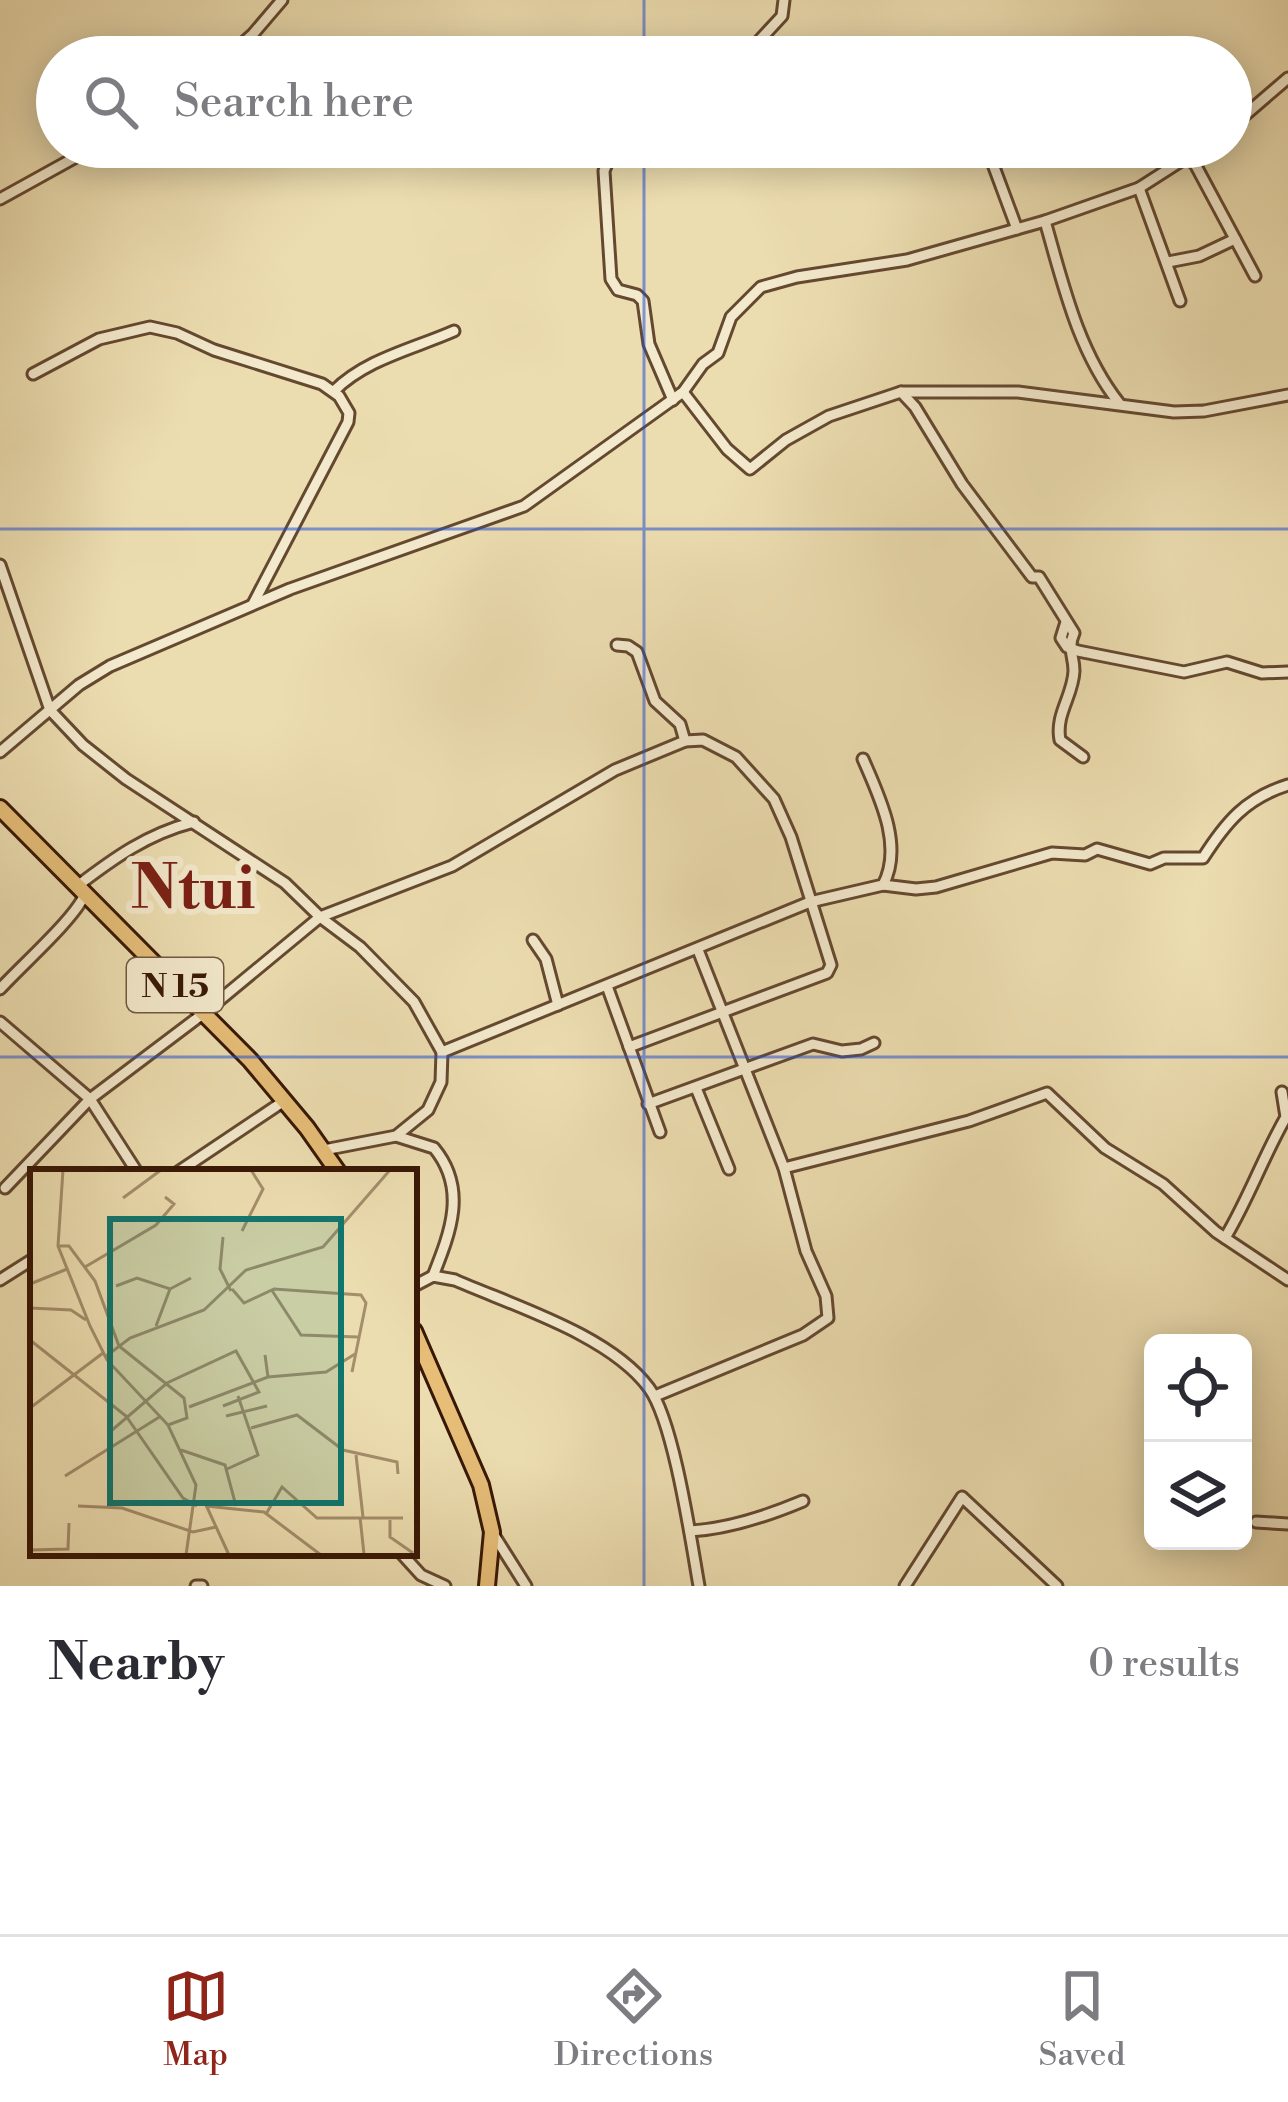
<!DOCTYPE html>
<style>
:root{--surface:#fff;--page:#f2f2f3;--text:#2b2b33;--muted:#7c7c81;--line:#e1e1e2;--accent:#8f2418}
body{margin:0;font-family:"Libre Bodoni",serif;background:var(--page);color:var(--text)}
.controls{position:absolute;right:36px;bottom:36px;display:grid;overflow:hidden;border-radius:18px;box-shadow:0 6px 30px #0003}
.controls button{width:108px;height:108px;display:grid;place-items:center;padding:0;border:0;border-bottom:3px solid var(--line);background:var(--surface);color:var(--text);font:60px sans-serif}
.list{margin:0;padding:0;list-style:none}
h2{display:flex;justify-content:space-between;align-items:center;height:156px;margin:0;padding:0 48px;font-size:51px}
h2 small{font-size:39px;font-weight:400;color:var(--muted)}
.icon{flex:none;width:66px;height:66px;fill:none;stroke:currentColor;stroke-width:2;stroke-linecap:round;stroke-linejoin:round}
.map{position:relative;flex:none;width:1288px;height:1586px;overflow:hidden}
.search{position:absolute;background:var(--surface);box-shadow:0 6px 30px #0003;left:36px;right:36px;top:36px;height:132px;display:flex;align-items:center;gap:30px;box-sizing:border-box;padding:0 42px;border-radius:66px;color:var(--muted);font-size:45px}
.sheet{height:348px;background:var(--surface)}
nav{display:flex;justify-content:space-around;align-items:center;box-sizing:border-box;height:168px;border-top:3px solid var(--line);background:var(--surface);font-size:33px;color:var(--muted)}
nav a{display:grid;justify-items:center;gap:6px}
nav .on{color:var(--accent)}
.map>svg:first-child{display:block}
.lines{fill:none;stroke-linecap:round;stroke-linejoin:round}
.minor-casing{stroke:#644830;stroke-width:15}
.trunk-casing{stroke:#371705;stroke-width:20}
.minor{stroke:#f3e9cc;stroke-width:9}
.trunk{stroke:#e6be78;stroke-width:14}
.grid{fill:none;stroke:#1d4ed8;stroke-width:3;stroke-opacity:0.55}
.labels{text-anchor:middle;stroke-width:12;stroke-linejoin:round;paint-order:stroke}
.shield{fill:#f3e9cc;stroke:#6f5641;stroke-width:3}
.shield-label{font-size:33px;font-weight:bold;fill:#371705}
.town-label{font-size:60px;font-weight:bold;fill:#7a1f14;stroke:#f3e9cc}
.inset-road{fill:none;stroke:#a48e6c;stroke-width:3}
.view{fill:#0f766e;fill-opacity:0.15;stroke:#0f766e;stroke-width:6}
.inset-edge{fill:none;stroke:#371705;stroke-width:6}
</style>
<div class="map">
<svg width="1288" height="1586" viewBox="0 0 1288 1586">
<rect width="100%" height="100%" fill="#ecddb0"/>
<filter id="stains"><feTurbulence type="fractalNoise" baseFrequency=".00167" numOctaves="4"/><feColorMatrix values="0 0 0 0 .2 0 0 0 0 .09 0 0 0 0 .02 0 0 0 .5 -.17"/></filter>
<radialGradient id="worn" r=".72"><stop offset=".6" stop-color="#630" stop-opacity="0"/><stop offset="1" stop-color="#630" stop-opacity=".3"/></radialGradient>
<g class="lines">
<defs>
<g id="minor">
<polyline points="227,57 253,34 282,0"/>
<polyline points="744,57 782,16 784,0"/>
<polyline points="1231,127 1288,78"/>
<polyline points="628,147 608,161 604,171 611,279 618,290 637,295 643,301 649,344 673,400"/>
<polyline points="1187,158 1195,164 1255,276"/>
<polyline points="991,159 1017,229"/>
<polyline points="1139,188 1180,301"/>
<polyline points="0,199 94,147"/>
<path d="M1045 221C1063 284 1078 351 1119 403"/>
<polyline points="1168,262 1199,256 1235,239"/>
<polyline points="33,374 99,339 150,327 177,333 214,350 322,384 339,396 349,413 348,422 253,604"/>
<path d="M334 391C366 359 413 349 454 331"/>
<polyline points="683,392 727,449 750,469 786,440 829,416 901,392 1018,392 1174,412 1204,411 1288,395"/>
<path d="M901 392 915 407 962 484 1032 577H1039L1074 633C1067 649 1074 655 1074 671 1073 696 1055 714 1060 740L1083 757"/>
<polyline points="0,565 50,710 83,745 126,779 285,883 320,917 360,947 414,1002 442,1052 441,1082 428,1110 396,1136 324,1150"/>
<polyline points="1066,622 1061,638 1067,647 1078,651 1184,672 1227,662 1262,673 1288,672"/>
<polyline points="617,645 628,646 637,652 655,701 680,724 685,741"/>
<polyline points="0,752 79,685 110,666 290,589 524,506 683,392 703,364 718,353 731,317 761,287 797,277 907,260 1045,221 1139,188 1203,147"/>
<path d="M883 885 916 889 936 887 1052 853 1085 855 1097 849 1150 864 1164 858H1203C1226 822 1246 798 1288 785"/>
<path d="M76 887C114 858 147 834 194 822"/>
<polyline points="533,940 546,959 558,1005"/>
<polyline points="607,986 660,1132"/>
<path d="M0 989C22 965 73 920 84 896"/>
<polyline points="0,1022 90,1099 137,1172"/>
<path d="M442 1052 810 902 883 885C904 846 879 796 863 759"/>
<polyline points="696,1088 729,1169"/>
<polyline points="648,1104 813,1044 842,1051 861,1049 874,1043"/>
<path d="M396 1136 434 1148C468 1189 450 1233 433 1276"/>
<polyline points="784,1168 969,1121 1047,1093 1105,1148 1163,1184 1216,1232 1288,1280"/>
<polyline points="178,1172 284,1101"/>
<polyline points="5,1188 90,1099 204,1013 320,917 452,866 615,770 685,741 703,740 736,757 774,799 791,837 831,965 827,973 629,1047"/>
<path d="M1225 1238C1249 1198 1263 1157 1286 1117L1282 1092"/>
<polyline points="0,1280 33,1259"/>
<path d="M414 1286 433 1276 455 1280C514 1306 610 1335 649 1388 674 1422 691 1541 699 1586"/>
<polyline points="655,1396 803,1335 828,1318 826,1296 806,1251 784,1168 698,950"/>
<polyline points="1256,1522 1288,1524"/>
<path d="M690 1531C729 1529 767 1516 803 1501"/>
<polyline points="492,1532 526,1586"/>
<polyline points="401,1553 421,1575 445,1586"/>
<polyline points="196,1586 202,1586"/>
<polyline points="905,1586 962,1497 1057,1586"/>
</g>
<g id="trunk">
<polyline points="0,808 250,1060 307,1128 338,1172"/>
<polyline points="414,1331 481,1485 492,1532 487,1586"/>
</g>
</defs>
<use href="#minor" class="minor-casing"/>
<use href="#trunk" class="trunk-casing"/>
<use href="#minor" class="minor"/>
<use href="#trunk" class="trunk"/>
</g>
<path class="grid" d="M644 0V57M644 147V1586M0 529H1288M0 1057H1288"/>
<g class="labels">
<rect class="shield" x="127" y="958" width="96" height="54" rx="9"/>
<g class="shield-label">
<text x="175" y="997">N 15</text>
</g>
<g class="town-label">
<text x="193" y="908">Ntui</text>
</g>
</g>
<g transform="translate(30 1169)">
<rect width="387" height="387" fill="#ecddb0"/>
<path class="inset-road" d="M33 1 28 77 60 157 77 191 138 256 166 316 156 386M93 29 131 1M212 62 233 20 221 1M193 68 190 100 201 122M28 77H39L65 112 89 177 154 229 157 249 138 256M55 98 126 56 144 35 135 28M0 115 37 100M86 117 107 109 140 120 161 109M202 120 214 134 244 120 331 126 336 134 322 203M241 120 271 166 328 168M0 139 41 141 56 151M126 157 140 120M0 171 96 247 153 329 167 337M75 188 100 169 174 141 216 101 293 78 360 1M238 208 296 203 325 185M159 238 238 208 235 186M0 239 73 184M196 247 237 237M221 259 267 246 313 281 367 293 368 305M81 262 137 214 206 182 229 223 193 237M151 281 195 296 206 337M326 286 333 348M197 300 228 286 208 227M35 307 131 247M176 336 199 386M48 337 92 339 163 363 186 358M176 337 234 343 291 386M236 345 252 318 287 349H373M330 348 334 385M360 351V368L383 384M0 381 38 380 39 354"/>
<path class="view" d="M80 50H311V334H80Z"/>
<rect width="387" height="387" class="inset-edge"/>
</g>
<rect width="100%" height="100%" filter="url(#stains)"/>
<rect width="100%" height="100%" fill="url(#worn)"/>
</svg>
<div class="controls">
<button><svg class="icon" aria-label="locate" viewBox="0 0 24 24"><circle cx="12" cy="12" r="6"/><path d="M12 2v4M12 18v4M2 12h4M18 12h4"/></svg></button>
<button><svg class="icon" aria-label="layers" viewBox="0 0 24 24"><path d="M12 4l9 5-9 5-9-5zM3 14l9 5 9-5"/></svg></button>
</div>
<div class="search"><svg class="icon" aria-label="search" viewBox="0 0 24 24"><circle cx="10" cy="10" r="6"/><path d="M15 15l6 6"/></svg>Search here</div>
</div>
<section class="sheet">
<h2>Nearby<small>0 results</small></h2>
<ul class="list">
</ul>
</section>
<nav>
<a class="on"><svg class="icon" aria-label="map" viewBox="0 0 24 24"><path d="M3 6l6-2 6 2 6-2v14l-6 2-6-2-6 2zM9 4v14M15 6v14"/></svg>Map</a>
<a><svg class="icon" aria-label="directions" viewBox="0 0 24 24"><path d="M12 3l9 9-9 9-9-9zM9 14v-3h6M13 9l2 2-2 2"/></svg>Directions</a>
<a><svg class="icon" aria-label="saved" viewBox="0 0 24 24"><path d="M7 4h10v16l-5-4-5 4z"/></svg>Saved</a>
</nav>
